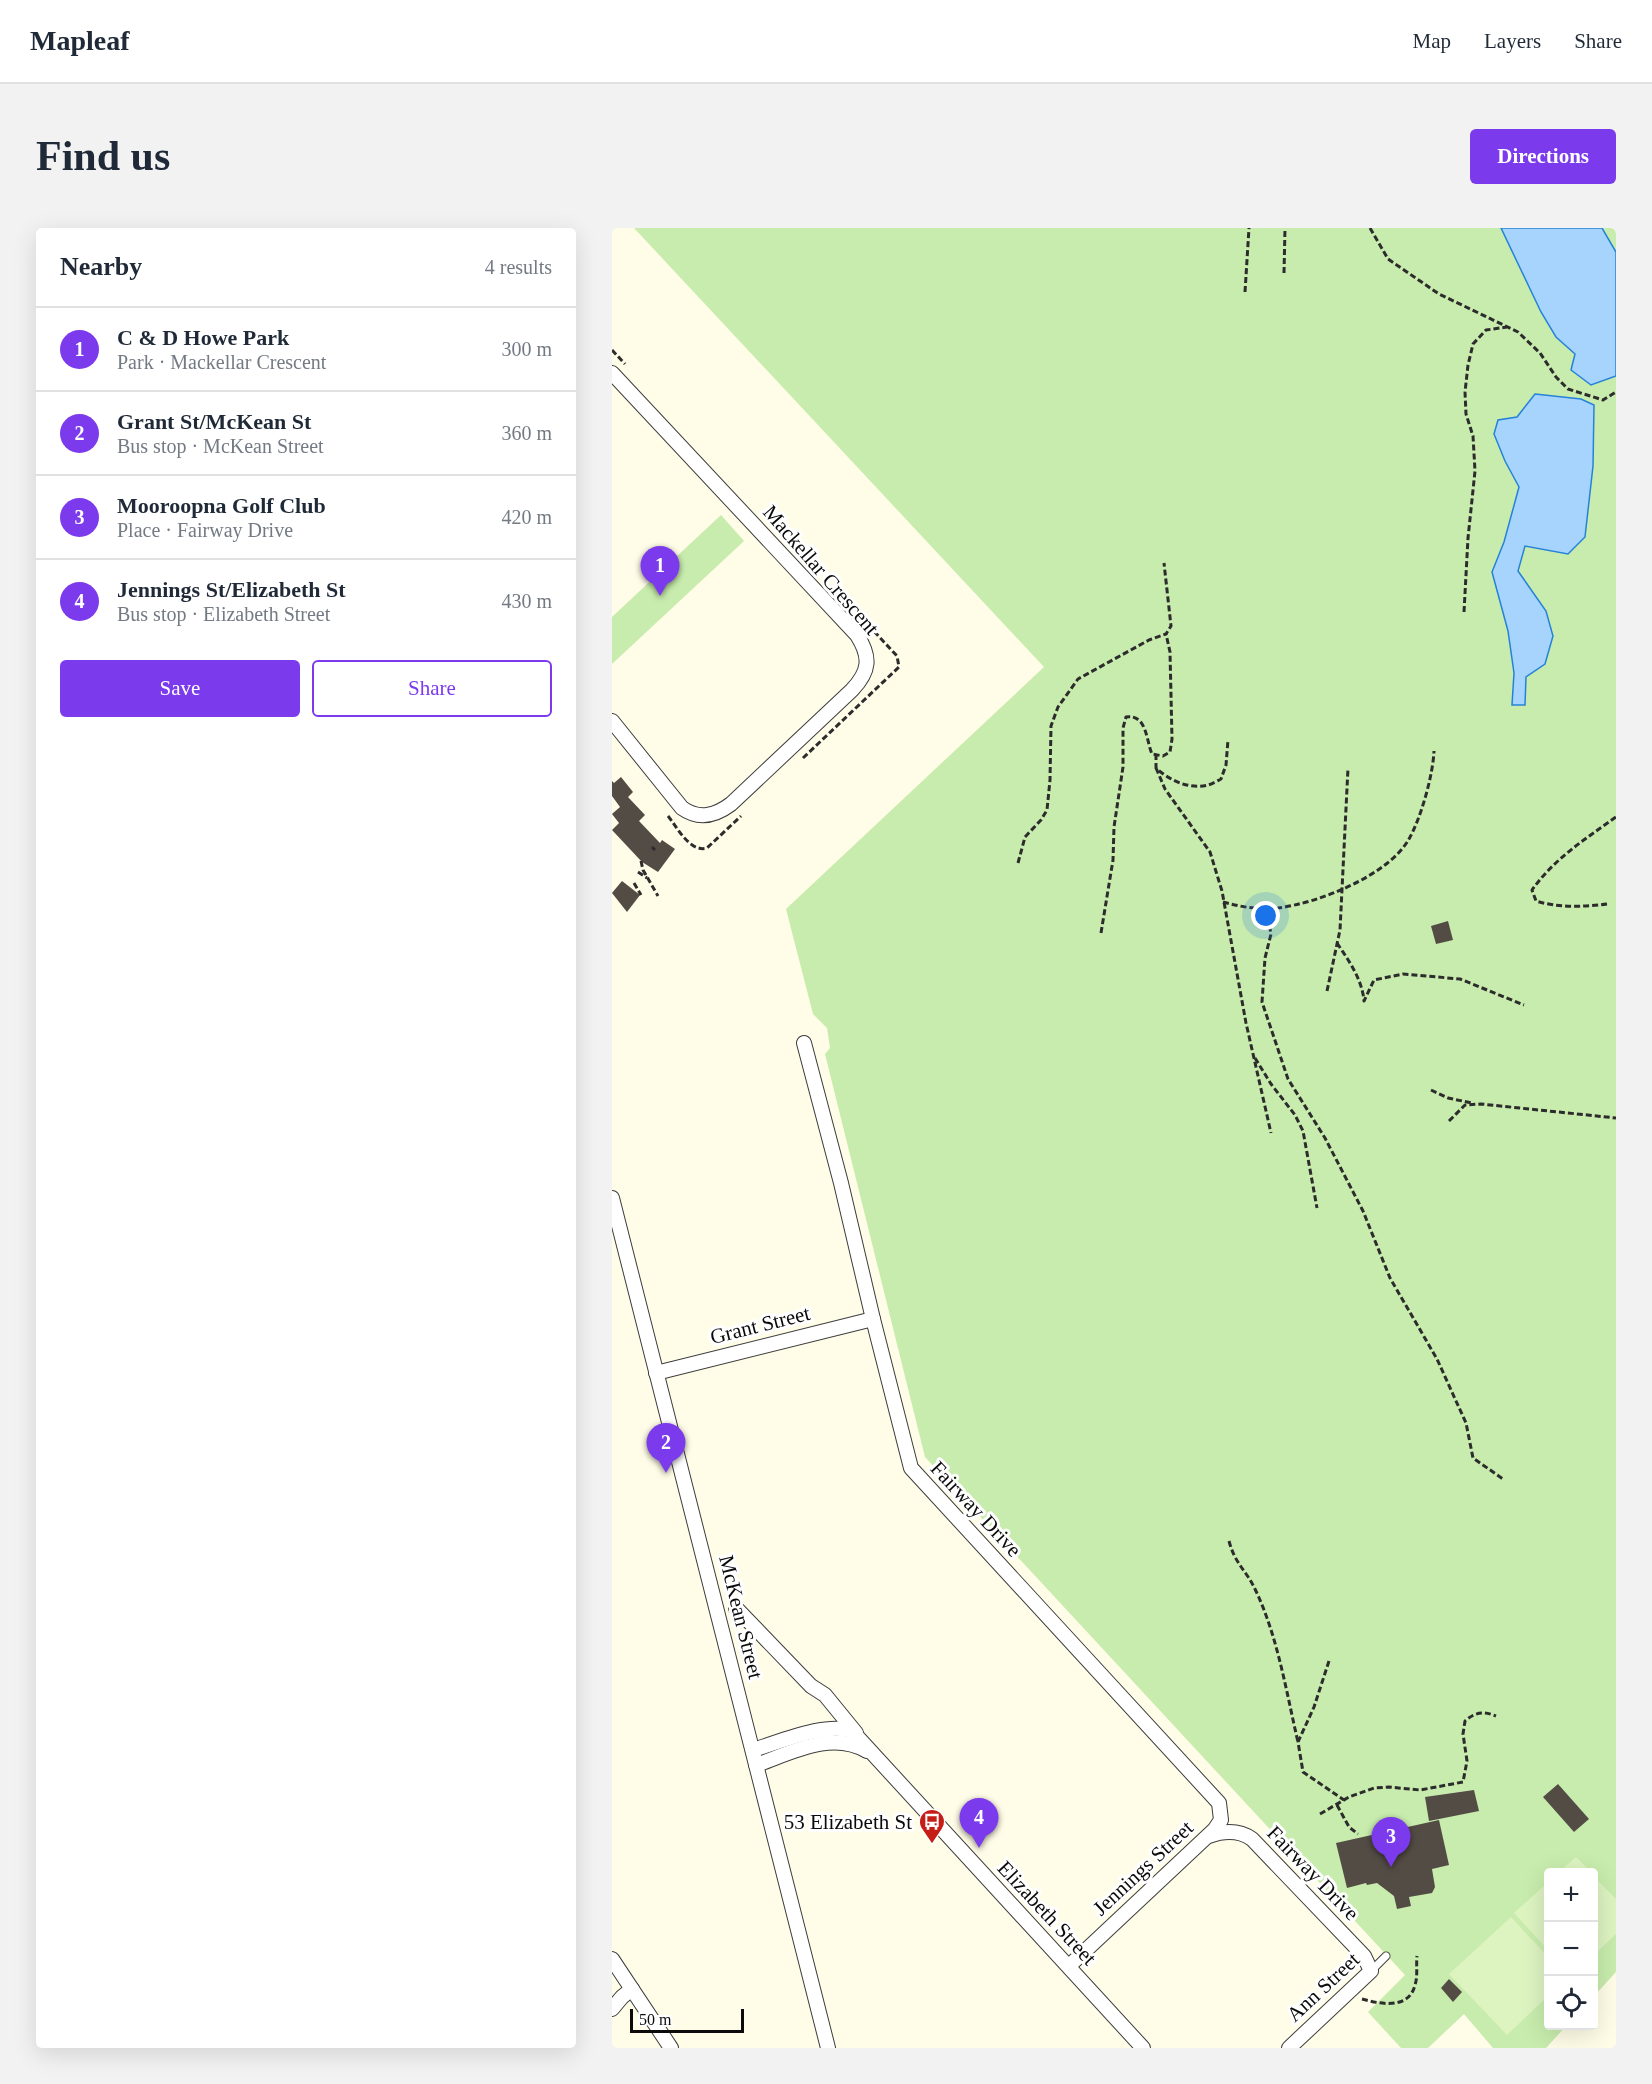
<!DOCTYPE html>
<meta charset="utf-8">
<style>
:root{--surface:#fff;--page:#f2f2f3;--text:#1f2937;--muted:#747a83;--line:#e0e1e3;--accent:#7c3aed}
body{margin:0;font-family:"Times New Roman",serif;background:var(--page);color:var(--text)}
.controls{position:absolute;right:18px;bottom:18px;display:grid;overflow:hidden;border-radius:6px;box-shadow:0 6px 24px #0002}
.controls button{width:54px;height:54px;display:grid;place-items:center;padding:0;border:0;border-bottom:2px solid var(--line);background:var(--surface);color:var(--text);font:30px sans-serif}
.scale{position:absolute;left:18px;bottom:15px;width:114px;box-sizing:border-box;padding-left:6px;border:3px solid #0a0a0a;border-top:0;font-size:16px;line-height:21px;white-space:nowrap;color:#0a0a0a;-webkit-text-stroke:4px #fff;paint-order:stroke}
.you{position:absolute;left:654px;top:688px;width:21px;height:21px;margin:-15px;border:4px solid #fff;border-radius:50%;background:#1a73e8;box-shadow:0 0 0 9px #1a73e833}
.badge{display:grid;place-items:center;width:39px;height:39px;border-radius:50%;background:var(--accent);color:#fff;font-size:20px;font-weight:700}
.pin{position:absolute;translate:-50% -50px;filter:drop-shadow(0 2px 3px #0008)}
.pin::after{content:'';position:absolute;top:32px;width:21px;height:18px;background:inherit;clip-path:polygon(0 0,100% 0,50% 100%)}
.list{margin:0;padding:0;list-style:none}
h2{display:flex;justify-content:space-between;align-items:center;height:78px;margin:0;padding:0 24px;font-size:26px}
h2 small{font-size:20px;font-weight:400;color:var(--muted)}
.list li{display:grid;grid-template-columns:39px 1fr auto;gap:18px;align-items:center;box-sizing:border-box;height:84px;padding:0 24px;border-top:2px solid var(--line)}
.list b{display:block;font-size:22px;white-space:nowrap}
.list p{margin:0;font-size:20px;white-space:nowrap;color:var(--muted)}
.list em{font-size:20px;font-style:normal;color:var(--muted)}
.actions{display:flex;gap:12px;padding:18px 24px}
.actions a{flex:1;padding:14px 0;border:2px solid var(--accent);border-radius:6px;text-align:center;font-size:21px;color:var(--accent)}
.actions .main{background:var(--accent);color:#fff}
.icon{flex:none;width:33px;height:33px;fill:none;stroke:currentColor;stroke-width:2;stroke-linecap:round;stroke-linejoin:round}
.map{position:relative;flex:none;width:1004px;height:1820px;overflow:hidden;border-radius:6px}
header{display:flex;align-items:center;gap:36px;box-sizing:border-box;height:84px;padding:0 30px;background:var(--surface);border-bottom:2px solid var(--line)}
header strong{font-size:28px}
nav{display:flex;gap:33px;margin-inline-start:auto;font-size:21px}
.intro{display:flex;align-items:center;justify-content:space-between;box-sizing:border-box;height:144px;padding:0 36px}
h1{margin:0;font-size:42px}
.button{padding:15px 27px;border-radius:6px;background:var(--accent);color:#fff;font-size:21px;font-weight:700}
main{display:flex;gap:36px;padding:0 36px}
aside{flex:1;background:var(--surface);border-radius:6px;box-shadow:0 6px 24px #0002}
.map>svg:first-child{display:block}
.green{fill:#c8ecad}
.pitch{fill:#ddf3c0}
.water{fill:#a6d4fc;stroke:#2682d9;stroke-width:1.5}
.building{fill:#534c45}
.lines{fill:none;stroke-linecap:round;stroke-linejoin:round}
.service-casing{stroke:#3d3d3d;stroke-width:9}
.minor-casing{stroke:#3d3d3d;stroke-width:16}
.path{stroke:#2c2c2c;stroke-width:3;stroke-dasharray:6 3;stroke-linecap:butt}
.service{stroke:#fff;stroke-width:7}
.minor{stroke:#fff;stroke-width:14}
.labels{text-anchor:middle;stroke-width:6;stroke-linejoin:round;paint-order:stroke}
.street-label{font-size:21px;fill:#0a0a0a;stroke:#fff}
.poi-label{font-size:21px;fill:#0a0a0a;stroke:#fff;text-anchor:end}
</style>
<header>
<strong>Mapleaf</strong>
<nav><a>Map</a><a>Layers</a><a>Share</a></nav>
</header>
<div class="intro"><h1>Find us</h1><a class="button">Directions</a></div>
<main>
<aside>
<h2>Nearby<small>4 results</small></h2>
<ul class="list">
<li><span class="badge">1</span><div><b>C &amp; D Howe Park</b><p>Park · Mackellar Crescent</p></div><em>300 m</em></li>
<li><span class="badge">2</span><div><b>Grant St/McKean St</b><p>Bus stop · McKean Street</p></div><em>360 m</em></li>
<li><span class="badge">3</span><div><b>Mooroopna Golf Club</b><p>Place · Fairway Drive</p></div><em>420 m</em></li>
<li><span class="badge">4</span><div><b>Jennings St/Elizabeth St</b><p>Bus stop · Elizabeth Street</p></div><em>430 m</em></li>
</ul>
<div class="actions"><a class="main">Save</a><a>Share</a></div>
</aside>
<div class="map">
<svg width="1004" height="1820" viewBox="0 0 1004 1820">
<rect width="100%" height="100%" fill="#fffce7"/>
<g class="green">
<polygon points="22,0 1004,0 1004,1744 982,1768 981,1644 936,1644 936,1798 954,1798 934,1820 881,1820 852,1786 816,1820 789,1820 756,1784 793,1747 313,1229 213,826 218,820 215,800 201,786 174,681 432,439"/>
<polygon points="109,287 132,313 0,436 0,389"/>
</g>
<g class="pitch">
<polygon points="964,1629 979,1644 947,1644"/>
<polygon points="981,1648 1004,1671 1004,1706 982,1727"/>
<polygon points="936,1654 936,1722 902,1685"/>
<polygon points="899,1689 936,1729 936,1768 895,1807 837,1746"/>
</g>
<g class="water">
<polygon points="889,0 990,0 1004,24 1004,148 979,157 959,142 963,126 944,109 929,84"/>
<polygon points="923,166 969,171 982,177 981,238 973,309 956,326 913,318 906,343 934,383 941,408 933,436 914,449 913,477 900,477 902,445 896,403 880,344 892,314 907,259 893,233 882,206 886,192 905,189"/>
</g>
<g class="building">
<polygon points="9,549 21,564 16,569 33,587 27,593 48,615 50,612 63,621 46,644 30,634 0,602 7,595 0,586 8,579 0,568 0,553 2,555"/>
<polygon points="10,653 28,667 15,684 0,665"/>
<polygon points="836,693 841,712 824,716 819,698"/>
<polygon points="946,1556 977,1591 962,1604 931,1569"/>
<polygon points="862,1562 867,1583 817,1593 813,1569"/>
<polygon points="827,1592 837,1637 820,1641 823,1659 820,1665 797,1669 799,1678 785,1681 782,1668 765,1655 755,1657 754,1655 735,1660 724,1615"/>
<polygon points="837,1751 850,1764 841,1774 829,1760"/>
</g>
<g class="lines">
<defs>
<polyline id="service" points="759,1743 774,1728"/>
<g id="minor">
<path d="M0 145 245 407C259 429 258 443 240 462L119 576C103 588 87 592 70 580L0 493"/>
<polyline points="192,815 229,955 261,1091 299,1240 607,1575 609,1592 603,1601 457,1738"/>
<polyline points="0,970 216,1820"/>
<polyline points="44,1145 261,1091"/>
<polyline points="124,1380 199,1458 213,1467 244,1505"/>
<path d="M141 1522C168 1514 213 1494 240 1503L531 1820"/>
<path d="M144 1537C179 1525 219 1502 255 1523"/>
<path d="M597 1608C611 1603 627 1602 640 1611L752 1728 759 1743 677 1820"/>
<polyline points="0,1731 59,1820"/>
<polyline points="0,1781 10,1769 20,1761"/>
</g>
</defs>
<use href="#service" class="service-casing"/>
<use href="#minor" class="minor-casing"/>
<g class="path">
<polyline points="758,0 776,31 827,66 906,104 928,125 944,149 956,161 991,172 1004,164"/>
<polyline points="672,45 673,0"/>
<polyline points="633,64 637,0"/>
<polyline points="0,122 13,136"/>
<polyline points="852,384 856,310 863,243 861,208 854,186 853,164 856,137 861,116 874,102 895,99"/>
<path d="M544 526V540C557 552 577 562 596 557 600 556 605 553 609 551L614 537 616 512"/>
<polyline points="191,530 287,439 285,428 259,400"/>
<polyline points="544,540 553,561 598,624 610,663 634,795 659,905"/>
<path d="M56 588C65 599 78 625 95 620L129 588"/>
<polyline points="40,619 43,622"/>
<polyline points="29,633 31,642 46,668"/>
<polyline points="406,635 413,609 429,592 435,582 438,552 439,498 446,479 466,451 537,412 554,406 559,398 552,335"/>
<polyline points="26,644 35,650"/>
<polyline points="22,655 29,667"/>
<path d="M611 674C629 679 647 682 666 680 706 675 776 648 797 611 809 590 821 547 822 523"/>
<path d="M995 676C972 679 946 680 924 673L920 662C942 631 973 611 1004 589"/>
<polyline points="654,680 659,706 653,730 650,774 676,851 713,910 751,983 778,1050 825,1131 854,1195 861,1230 891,1251"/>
<path d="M489 705 501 632 502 599 511 539V500L514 489C535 486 534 512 540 526L551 528 558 524 560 511 558 424 554 406"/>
<path d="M725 715C737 733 750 751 752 773L762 752 791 746 848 751 912 777"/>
<polyline points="715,763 728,702 736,540"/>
<polyline points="643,830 659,856 683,887 691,903 705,980"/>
<polyline points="819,862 836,870 860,875"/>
<polyline points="837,893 853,877 869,876 1004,890"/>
<path d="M617 1313C623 1336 634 1342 643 1361 666 1409 674 1463 686 1514"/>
<polyline points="717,1433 702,1479 686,1514 691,1544 732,1572"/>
<polyline points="725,1577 737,1599 746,1606"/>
<path d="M708 1586 737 1569 762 1560 777 1559 808 1562 851 1554 855 1533 851 1506 853 1493C863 1484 872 1483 884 1488"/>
<path d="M750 1771C768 1776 797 1782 803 1757 806 1748 804 1738 805 1728"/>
</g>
<use href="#service" class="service"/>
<use href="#minor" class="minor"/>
</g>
<defs>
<symbol id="bus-pin" viewBox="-11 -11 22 30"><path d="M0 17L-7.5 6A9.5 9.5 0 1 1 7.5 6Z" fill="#c51e17" stroke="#fff"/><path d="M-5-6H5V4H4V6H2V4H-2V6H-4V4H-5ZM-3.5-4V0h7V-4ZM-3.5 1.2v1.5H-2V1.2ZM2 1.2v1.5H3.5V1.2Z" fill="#fff"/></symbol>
</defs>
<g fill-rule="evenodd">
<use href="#bus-pin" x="305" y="1579" width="30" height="40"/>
</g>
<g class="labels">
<g class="street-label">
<text transform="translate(209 342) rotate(49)" y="7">Mackellar Crescent</text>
<text transform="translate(148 1097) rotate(-14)" y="7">Grant Street</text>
<text transform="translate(364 1281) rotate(47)" y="7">Fairway Drive</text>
<text transform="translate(129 1389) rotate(76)" y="7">McKean Street</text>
<text transform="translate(531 1640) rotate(-43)" y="7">Jennings Street</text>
<text transform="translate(701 1645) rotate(46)" y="7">Fairway Drive</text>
<text transform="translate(435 1685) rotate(47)" y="7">Elizabeth Street</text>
<text transform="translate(711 1759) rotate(-43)" y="7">Ann Street</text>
</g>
<g class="poi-label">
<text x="300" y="1601">53 Elizabeth St</text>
</g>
</g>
</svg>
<div class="controls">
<button>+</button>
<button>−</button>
<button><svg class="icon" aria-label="locate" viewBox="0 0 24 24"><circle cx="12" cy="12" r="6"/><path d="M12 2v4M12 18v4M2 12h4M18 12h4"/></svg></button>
</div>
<div class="scale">50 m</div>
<div class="you"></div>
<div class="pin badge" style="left:48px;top:368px">1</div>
<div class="pin badge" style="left:54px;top:1245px">2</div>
<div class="pin badge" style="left:779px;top:1639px">3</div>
<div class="pin badge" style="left:367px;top:1620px">4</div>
</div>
</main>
